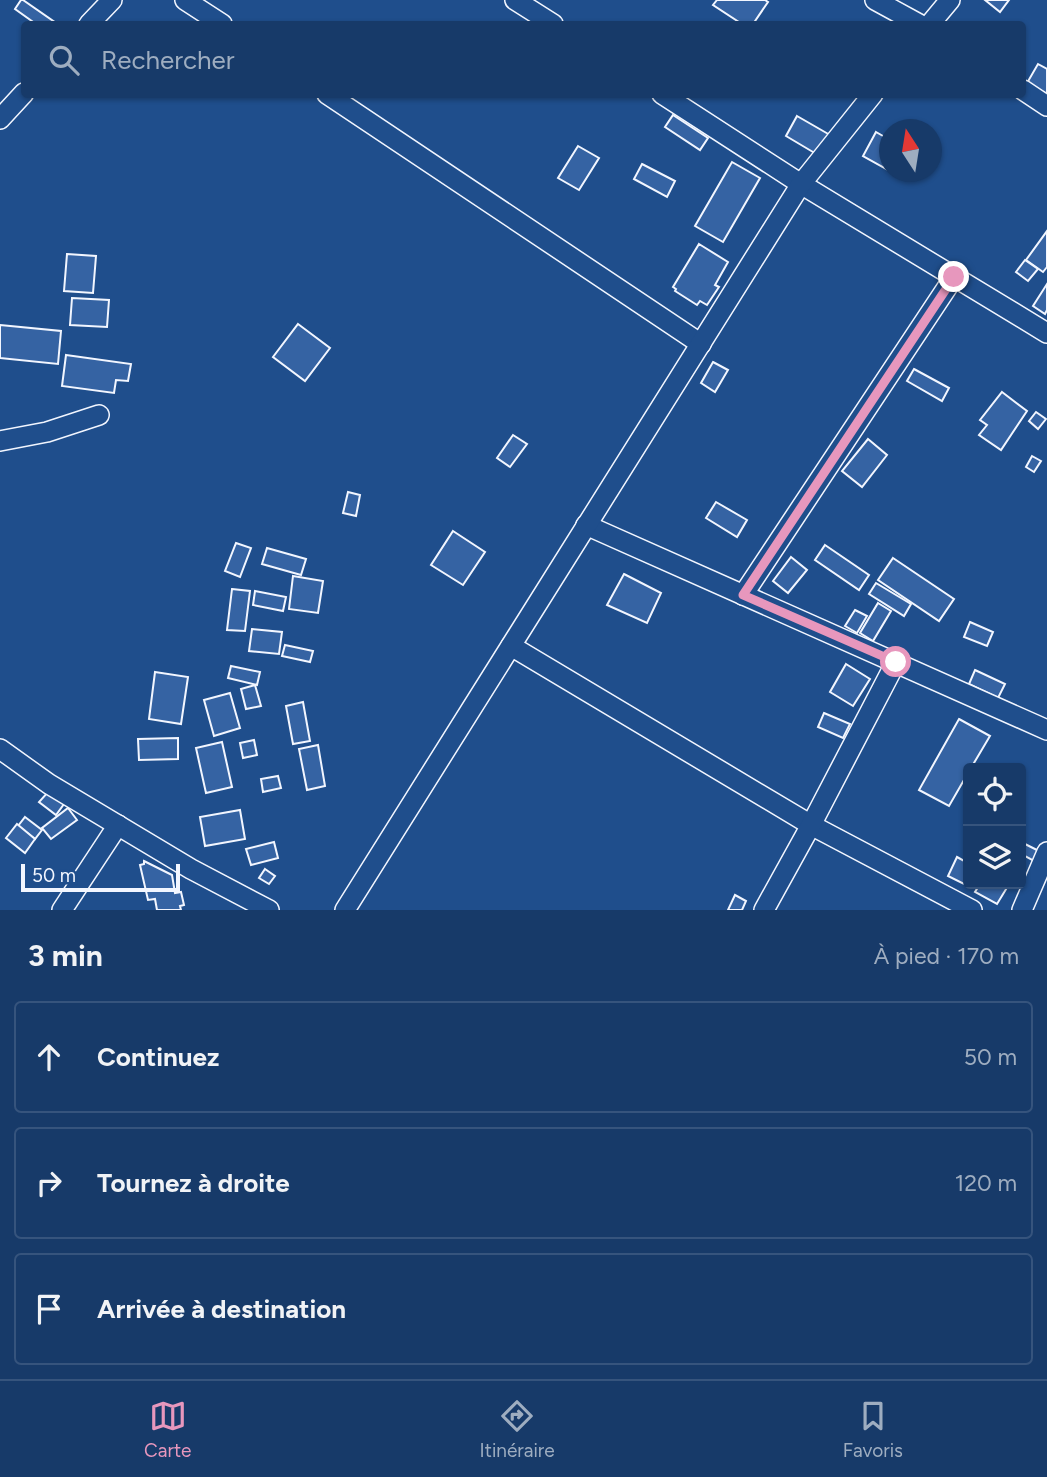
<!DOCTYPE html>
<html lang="fr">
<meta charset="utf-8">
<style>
:root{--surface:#173a69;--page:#20416f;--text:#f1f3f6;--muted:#9eadc0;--line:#36547d;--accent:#e797bd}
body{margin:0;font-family:Figtree,sans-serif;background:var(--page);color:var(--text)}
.controls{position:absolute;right:21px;bottom:21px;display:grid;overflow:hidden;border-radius:7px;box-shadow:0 2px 5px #0004}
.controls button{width:63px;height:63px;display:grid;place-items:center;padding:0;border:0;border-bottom:2px solid var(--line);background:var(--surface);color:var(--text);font:35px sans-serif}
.compass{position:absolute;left:879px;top:119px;width:63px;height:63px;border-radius:50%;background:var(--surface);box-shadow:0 2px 5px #0004;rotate:348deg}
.scale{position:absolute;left:21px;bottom:18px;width:159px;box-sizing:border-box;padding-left:7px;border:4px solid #f2f6ff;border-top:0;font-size:19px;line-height:24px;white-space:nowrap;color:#f2f6ff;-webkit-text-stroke:5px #1f4e8c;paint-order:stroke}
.stop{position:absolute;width:21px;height:21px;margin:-16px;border:5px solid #e797bd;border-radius:50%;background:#fff}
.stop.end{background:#e797bd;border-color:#fff;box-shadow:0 2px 7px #0008}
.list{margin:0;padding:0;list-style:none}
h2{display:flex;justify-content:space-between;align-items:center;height:91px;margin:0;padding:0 28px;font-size:30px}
h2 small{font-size:23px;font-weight:400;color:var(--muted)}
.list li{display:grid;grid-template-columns:46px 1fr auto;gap:21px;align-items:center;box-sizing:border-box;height:112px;margin:0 14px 14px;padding:0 14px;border:2px solid var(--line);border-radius:7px}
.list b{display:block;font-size:26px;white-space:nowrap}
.list em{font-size:23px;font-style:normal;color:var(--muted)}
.icon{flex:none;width:38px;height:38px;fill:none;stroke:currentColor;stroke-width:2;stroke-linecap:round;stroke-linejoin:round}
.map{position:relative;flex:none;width:1047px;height:910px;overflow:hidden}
.search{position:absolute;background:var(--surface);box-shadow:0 2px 5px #0004;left:21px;right:21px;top:21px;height:77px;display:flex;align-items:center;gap:18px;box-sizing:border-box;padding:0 24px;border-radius:7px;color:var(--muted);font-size:26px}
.sheet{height:469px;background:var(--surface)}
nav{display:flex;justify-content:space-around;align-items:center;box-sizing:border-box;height:98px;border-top:2px solid var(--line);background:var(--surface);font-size:19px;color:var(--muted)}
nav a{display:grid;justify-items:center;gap:4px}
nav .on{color:var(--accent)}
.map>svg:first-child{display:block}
.building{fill:#3563a3;stroke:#f2f6ff;stroke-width:2}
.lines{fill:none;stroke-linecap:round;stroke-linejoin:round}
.minor-casing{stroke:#f2f6ff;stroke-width:22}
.minor{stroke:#1f4e8c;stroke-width:19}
.route{stroke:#e797bd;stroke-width:9}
</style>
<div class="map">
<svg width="1047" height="910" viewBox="0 0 1047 910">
<rect width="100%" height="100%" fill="#1f4e8c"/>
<g class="building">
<polygon points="21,0 23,0 56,23 36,24 15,9"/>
<polygon points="717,0 765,0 768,2 753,24 742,24 713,5"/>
<polygon points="985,0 1009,0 1000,12"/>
<polygon points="1038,64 1047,69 1047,94 1027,83"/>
<polygon points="673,115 708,138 700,150 665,127"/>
<polygon points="797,116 830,135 818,155 786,136"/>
<polygon points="876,132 890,140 890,171 863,156"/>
<polygon points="578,146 599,158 579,190 558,178"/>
<polygon points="732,162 760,178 723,242 695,226"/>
<polygon points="642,164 675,181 667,197 634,179"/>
<polygon points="1047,231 1047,267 1043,272 1026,260"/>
<polygon points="699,244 728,262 715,285 719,287 707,305 700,301 697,305 675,291 676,289 673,287"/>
<polygon points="67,254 96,256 93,293 64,291"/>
<polygon points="1025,260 1038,269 1028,281 1016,272"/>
<polygon points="1047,284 1047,310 1045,314 1033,306"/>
<polygon points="72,298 109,300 107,327 70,325"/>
<polygon points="298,324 330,348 305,381 273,357"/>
<polygon points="0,325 61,331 58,364 0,358"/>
<polygon points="66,355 131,364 128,381 116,380 114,393 62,386"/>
<polygon points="713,362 728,370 715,392 701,383"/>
<polygon points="914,369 949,388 942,401 907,381"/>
<polygon points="1002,392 1027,411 1001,450 979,435 987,425 980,420"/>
<polygon points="1036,412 1046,419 1038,429 1029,421"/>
<polygon points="513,435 527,444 510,467 497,458"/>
<polygon points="868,439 887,455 862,487 842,471"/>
<polygon points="1032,456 1041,461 1034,472 1026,467"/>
<polygon points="348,492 360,495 356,516 343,513"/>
<polygon points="716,502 747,520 737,537 706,518"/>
<polygon points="453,531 485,552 463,585 431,565"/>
<polygon points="236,543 251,548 240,577 225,571"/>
<polygon points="825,545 869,575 859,590 815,560"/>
<polygon points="267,548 306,559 301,575 262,564"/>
<polygon points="791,557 807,570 788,593 773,581"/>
<polygon points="893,558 954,599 939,621 878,580"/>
<polygon points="624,574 661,593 647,623 607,605"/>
<polygon points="293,576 323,581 318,613 289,609"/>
<polygon points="876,583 911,604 904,616 869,594"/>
<polygon points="232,589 250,591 245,631 227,630"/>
<polygon points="255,591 286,597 283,611 253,605"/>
<polygon points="878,603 891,611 873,641 860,633"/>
<polygon points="855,610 867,616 857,633 845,626"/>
<polygon points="970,622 993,632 987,646 964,637"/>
<polygon points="252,629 282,632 279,654 249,651"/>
<polygon points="285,645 313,651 310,662 282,656"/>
<polygon points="846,664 870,679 853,706 830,692"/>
<polygon points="231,666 260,672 257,685 228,678"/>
<polygon points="975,670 1005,684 998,698 969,684"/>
<polygon points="155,672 188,677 181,724 149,719"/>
<polygon points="255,685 261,706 246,709 241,689"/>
<polygon points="230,693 240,728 214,736 204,700"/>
<polygon points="303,702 310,741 293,744 286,706"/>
<polygon points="824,713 850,724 843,738 818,727"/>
<polygon points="959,719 990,736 971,768 968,768 968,773 949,806 919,790"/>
<polygon points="178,738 178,759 139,760 138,739"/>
<polygon points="254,740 257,755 243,758 240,743"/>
<polygon points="222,742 232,787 206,793 196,748"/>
<polygon points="318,745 325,786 307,790 299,749"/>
<polygon points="278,776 281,788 263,792 261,779"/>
<polygon points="48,792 64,804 56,815 39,802"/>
<polygon points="68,808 77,820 51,839 42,828"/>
<polygon points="240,810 245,839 205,846 200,817"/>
<polygon points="25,817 42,830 35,839 18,826"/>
<polygon points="17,824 35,839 25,853 6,838"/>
<polygon points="274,842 278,858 251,865 246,849"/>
<polygon points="1021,842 1039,851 1034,861 1021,854"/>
<polygon points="957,857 968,863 968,876 964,884 948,876"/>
<polygon points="144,861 172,875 175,893 181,892 184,905 180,906 181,910 157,910 155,899 148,900 140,865 144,864"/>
<polygon points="265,869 275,876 269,884 259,878"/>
<polygon points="980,884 1004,884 1008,886 997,904 975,892"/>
<polygon points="735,895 746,901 742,910 728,910"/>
</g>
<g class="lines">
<defs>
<g id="minor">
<polyline points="185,0 222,24"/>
<polyline points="515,0 553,24"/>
<polyline points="875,0 919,24"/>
<polyline points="89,24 112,0"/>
<polyline points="930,24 950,0"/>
<polyline points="1023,90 1047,106"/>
<polyline points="327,94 701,344"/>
<polyline points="662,94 801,184 1047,333"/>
<polyline points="0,119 24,93"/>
<polyline points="0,441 47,432 99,415"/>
<polyline points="586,525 1047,730"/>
<polyline points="743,595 954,277"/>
<polyline points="511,646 811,825 972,910"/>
<polyline points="0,749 49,784 191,869 269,910"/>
<polyline points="62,910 118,825"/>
<polyline points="345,910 801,184 873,94"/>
<polyline points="764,910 811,825 896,662"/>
<polyline points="1022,910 1047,852"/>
</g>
</defs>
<use href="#minor" class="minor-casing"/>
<use href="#minor" class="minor"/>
</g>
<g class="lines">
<polyline class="route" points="896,662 743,595 954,277"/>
</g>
</svg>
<div class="controls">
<button><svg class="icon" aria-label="locate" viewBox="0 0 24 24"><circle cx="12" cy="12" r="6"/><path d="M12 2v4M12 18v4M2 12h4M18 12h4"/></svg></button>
<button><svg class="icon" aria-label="layers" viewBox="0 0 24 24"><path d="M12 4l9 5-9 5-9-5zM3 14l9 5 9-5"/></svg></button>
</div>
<svg class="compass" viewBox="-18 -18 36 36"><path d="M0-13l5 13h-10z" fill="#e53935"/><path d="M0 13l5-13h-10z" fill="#9eadc0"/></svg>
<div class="scale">50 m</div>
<div class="stop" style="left:896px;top:662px"></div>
<div class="stop end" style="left:954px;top:277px"></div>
<div class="search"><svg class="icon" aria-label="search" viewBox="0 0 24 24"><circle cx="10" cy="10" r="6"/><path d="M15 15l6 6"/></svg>Rechercher</div>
</div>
<section class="sheet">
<h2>3 min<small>À pied · 170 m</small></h2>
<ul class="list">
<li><svg class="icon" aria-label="ahead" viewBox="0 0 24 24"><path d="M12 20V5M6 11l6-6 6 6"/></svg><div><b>Continuez</b></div><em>50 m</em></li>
<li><svg class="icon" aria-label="right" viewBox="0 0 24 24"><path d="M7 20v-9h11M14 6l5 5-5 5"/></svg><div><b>Tournez à droite</b></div><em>120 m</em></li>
<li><svg class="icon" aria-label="arrive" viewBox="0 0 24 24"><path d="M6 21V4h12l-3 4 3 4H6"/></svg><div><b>Arrivée à destination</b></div></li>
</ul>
</section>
<nav>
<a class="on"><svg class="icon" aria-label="map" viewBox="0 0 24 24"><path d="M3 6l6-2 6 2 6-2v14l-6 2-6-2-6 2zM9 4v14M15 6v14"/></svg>Carte</a>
<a><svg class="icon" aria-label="directions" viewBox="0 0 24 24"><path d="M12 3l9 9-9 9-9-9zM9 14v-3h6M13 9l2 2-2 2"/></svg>Itinéraire</a>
<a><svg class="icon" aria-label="saved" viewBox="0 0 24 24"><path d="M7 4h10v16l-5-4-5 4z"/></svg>Favoris</a>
</nav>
